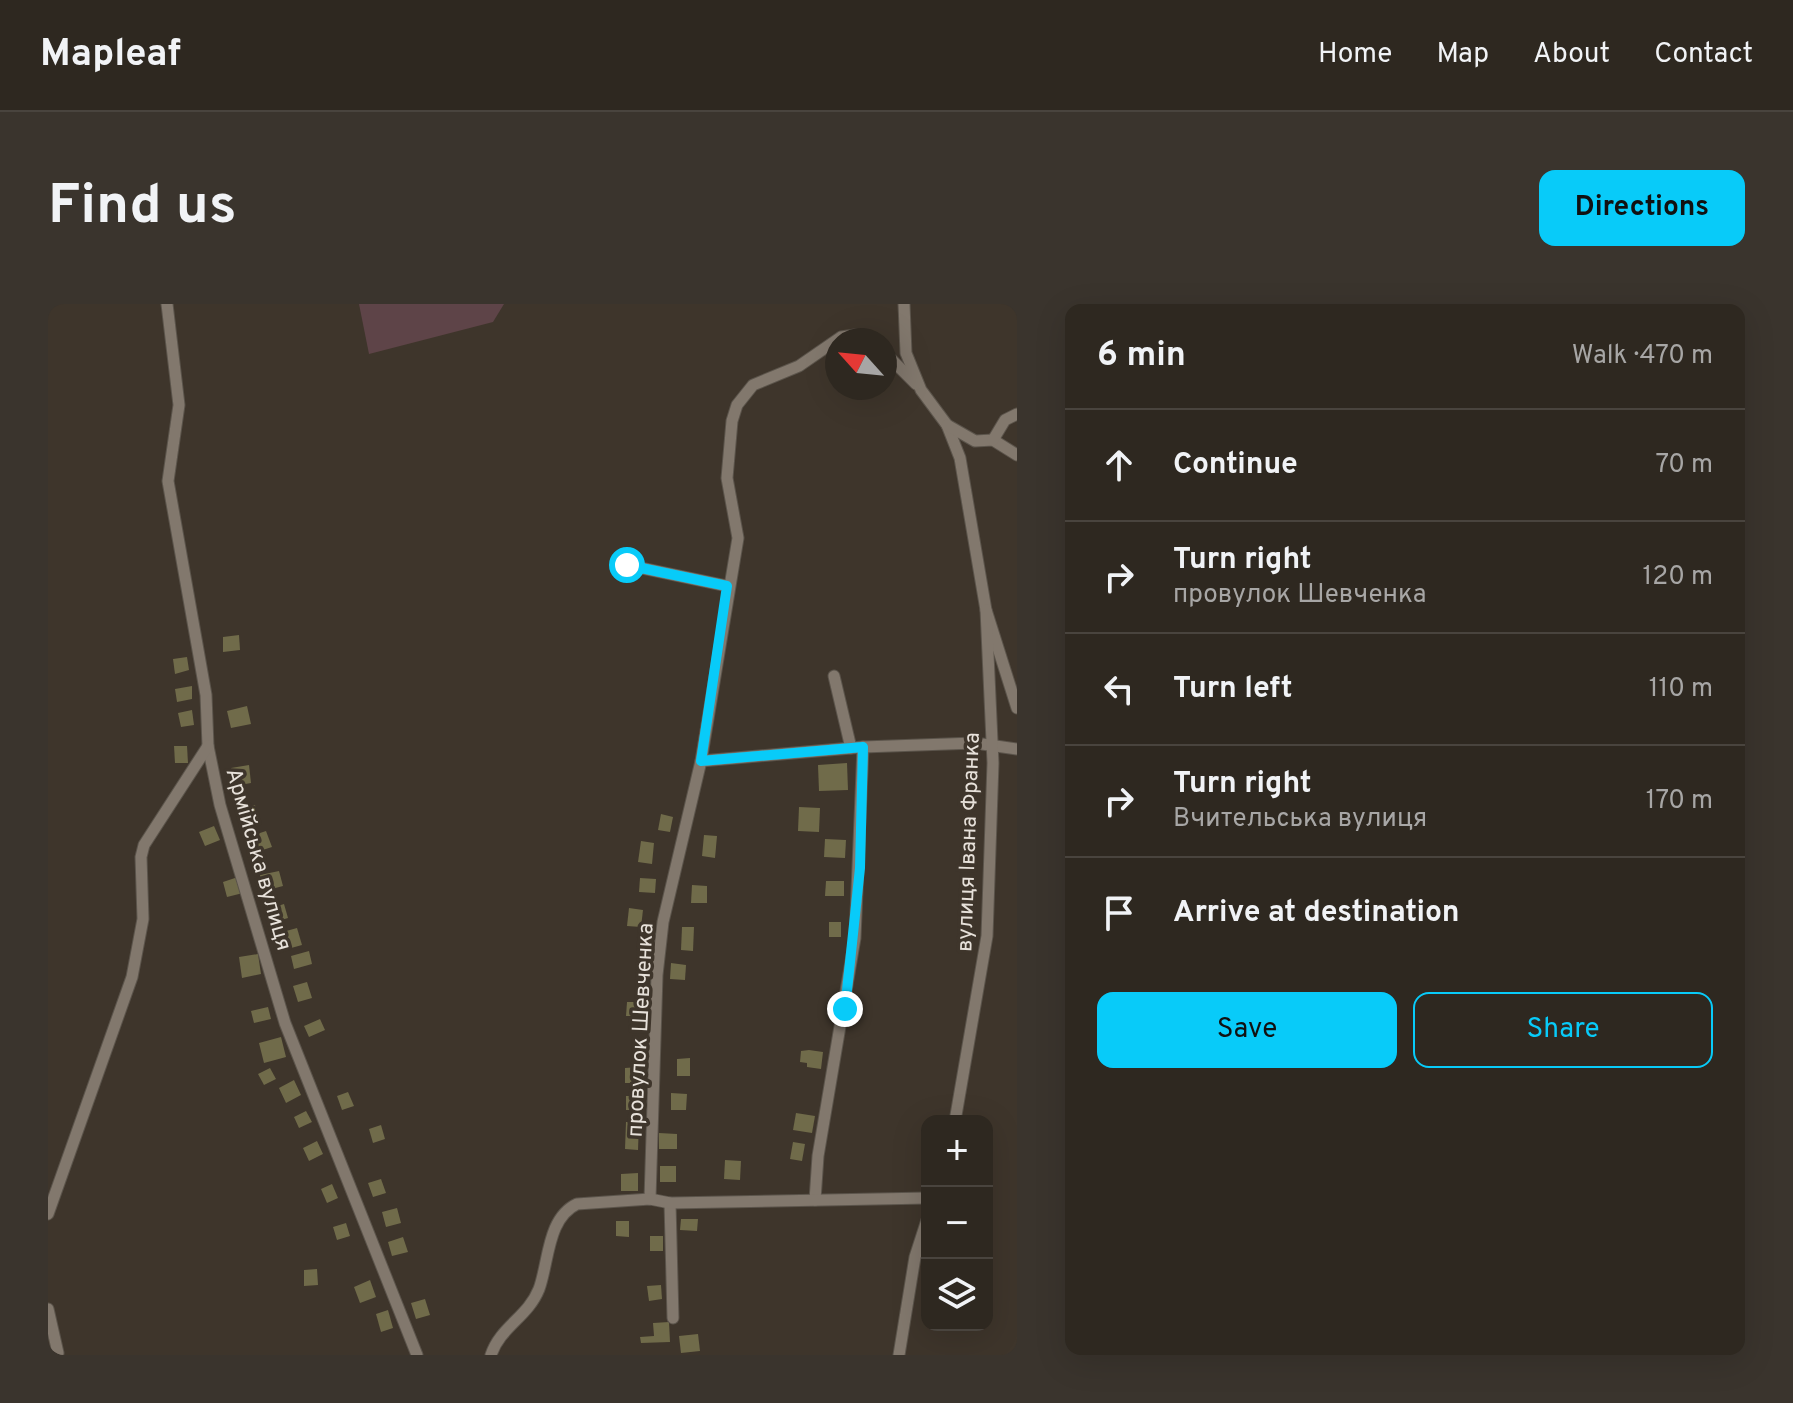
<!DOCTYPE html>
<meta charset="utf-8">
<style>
:root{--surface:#2e2820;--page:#3a342d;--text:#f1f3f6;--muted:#a7a6a5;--line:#49443e;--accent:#08cbf9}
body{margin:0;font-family:Overpass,sans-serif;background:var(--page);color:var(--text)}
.controls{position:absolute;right:24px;bottom:24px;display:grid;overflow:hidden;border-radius:16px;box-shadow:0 8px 32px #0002}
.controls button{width:72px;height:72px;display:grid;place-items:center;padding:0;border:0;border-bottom:2px solid var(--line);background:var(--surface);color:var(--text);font:40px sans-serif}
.compass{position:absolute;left:777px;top:24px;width:72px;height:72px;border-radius:50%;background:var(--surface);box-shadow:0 8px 32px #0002;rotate:297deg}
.stop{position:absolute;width:24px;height:24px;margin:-18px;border:6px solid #08cbf9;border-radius:50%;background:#fff}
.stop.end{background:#08cbf9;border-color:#fff;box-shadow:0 2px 8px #0008}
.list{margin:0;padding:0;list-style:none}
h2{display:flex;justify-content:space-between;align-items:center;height:104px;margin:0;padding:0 32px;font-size:34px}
h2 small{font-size:26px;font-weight:400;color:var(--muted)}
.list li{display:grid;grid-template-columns:52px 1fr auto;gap:24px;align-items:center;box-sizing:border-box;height:112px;padding:0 32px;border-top:2px solid var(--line)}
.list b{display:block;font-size:30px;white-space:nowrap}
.list p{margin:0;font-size:26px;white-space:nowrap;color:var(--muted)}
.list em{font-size:26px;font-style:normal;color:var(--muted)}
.actions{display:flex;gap:16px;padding:24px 32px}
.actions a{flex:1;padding:18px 0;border:2px solid var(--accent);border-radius:16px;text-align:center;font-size:28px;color:var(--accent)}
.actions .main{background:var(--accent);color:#111}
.icon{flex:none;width:44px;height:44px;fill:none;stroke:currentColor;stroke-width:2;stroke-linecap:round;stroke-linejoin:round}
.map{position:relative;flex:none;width:969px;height:1051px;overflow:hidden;border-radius:16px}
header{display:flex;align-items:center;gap:48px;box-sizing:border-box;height:112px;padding:0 40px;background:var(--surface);border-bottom:2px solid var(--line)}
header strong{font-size:38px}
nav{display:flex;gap:44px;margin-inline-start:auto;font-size:28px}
.intro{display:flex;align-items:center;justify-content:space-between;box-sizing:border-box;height:192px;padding:0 48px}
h1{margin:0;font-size:56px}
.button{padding:20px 36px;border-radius:16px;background:var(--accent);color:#111;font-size:28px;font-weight:700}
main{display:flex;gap:48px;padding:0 48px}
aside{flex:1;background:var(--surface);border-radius:16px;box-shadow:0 8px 32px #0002}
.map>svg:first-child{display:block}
.green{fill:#5e4448}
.building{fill:#706b4a}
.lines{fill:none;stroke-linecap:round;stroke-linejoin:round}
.minor-casing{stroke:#5b544b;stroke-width:13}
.minor{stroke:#82786d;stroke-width:11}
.route{stroke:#08cbf9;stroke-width:10}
.labels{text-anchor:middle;stroke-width:7;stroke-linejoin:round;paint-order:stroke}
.street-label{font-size:22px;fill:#e7e1da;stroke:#3e352b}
</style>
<header>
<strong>Mapleaf</strong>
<nav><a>Home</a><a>Map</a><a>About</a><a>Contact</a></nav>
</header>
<div class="intro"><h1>Find us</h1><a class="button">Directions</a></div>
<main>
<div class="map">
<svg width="969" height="1051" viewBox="0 0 969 1051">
<rect width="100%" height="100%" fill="#3e352b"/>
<polygon class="green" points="311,0 456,0 445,18 321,50"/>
<g class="building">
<polygon points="191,331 192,346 175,348 175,333"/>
<polygon points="139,353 141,366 127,370 125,355"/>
<polygon points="144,382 144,395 129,398 127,385"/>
<polygon points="199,402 203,420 183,424 179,407"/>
<polygon points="144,406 146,421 133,423 130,409"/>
<polygon points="126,442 139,442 140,459 127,459"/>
<polygon points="799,459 800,486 771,487 770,461"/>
<polygon points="201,461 203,479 186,482 183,464"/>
<polygon points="207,501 211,517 196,521 192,506"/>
<polygon points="751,503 772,504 771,528 750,527"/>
<polygon points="613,510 625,513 622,528 610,526"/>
<polygon points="166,522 172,536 157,542 151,528"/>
<polygon points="218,527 224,543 205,549 200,533"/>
<polygon points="656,531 669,532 667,554 654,552"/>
<polygon points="777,535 798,536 797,554 776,553"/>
<polygon points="593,537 606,539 604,560 590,558"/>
<polygon points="231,567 235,582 216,587 212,571"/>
<polygon points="190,573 195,589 179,593 175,578"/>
<polygon points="592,574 608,575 607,589 591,588"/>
<polygon points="778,577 796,577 796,592 777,592"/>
<polygon points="644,581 659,582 659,599 643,599"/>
<polygon points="236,600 240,614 223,619 220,605"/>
<polygon points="581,604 595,606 593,623 579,622"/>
<rect x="781" y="618" width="12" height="15"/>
<polygon points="634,623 646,623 645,647 633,646"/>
<polygon points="249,624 254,641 236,646 231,629"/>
<polygon points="261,647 264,660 246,665 243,652"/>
<polygon points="210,650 213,670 194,674 191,653"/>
<polygon points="623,659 638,661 637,676 622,675"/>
<polygon points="259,678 264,694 250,698 245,682"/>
<polygon points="579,698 592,698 592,712 578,712"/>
<polygon points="220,703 223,715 206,719 203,707"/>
<polygon points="272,715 277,726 261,733 256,722"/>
<polygon points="233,733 238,753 216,759 211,739"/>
<polygon points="761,746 775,748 773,765 759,763 759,759 752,758 753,747"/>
<polygon points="642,754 642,772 629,772 629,755"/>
<polygon points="590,763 590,779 577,779 577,764"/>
<polygon points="222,764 228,775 216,781 210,770"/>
<polygon points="246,776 253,791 238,799 231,784"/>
<polygon points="300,788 306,802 294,806 289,792"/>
<polygon points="623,789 639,790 638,806 623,806"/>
<rect x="578" y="792" width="13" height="14"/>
<polygon points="258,807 264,818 251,824 246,813"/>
<polygon points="748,809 767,812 764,829 745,826"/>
<polygon points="578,818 591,818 590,846 577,845"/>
<polygon points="333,821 337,835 325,839 321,825"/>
<polygon points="611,829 629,830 629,845 611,845"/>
<polygon points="269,837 275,850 261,857 255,844"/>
<polygon points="745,838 757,840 754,857 742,855"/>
<polygon points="677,856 693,857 692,876 676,875"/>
<rect x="612" y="862" width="16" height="16"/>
<polygon points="590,869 590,887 573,887 573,870"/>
<polygon points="333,875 338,889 325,893 320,879"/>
<polygon points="284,880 290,894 279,899 273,885"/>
<polygon points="349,904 353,919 338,923 334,908"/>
<polygon points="633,915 650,915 649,927 632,926"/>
<polygon points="568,917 581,917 581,933 568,932"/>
<polygon points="298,919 302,932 289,936 285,923"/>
<rect x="602" y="932" width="13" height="15"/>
<polygon points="355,933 360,948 344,952 340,938"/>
<polygon points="269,965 270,981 256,982 256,966"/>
<polygon points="322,976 328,993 312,999 306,983"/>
<polygon points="613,981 614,995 601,997 599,982"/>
<polygon points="377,995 382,1011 368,1015 363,999"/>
<polygon points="340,1006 345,1024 333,1028 328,1010"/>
<polygon points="621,1018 622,1038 593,1039 592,1033 606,1032 605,1019"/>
<polygon points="650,1030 652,1047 633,1049 631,1032"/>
</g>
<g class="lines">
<defs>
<g id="minor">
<polyline points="119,0 131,101 120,177 158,391 160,442 172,501 237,719 369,1051"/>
<polyline points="856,0 858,49 873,86 899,121 912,154 938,306 969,404"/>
<polyline points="837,49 868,80"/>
<polyline points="899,121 927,137 945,136 969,151"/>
<polyline points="945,136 957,116 969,110"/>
<polyline points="579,261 679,282"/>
<polyline points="786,372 803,444"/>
<polyline points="653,457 815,443 927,439 969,445"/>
<polyline points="907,817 939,632 945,459 938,306"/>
<polyline points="602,895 609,671 615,618 653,457 690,234 679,174 684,117 689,101 705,81 751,62 793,33 807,31 822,36"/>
<polyline points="767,896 770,852 807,634 815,443"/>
<polyline points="622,899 625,1014"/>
<polyline points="0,910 84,673 95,615 93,553 96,541 160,442"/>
<polyline points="0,1005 10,1049"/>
<path d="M443 1051C452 1023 480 1013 491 985 501 958 499 914 529 900L602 895 622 899 879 894"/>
<polyline points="851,1051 867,953 879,916"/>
</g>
</defs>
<use href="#minor" class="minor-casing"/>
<use href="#minor" class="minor"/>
</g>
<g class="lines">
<polyline class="route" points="579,261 679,282 653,457 815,443 812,564 797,705"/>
</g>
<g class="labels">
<g class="street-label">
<text transform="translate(919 538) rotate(-88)" y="8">вулиця Івана Франка</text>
<text transform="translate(212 555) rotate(74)" y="8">Армійська вулиця</text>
<text transform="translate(591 726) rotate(-87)" y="8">провулок Шевченка</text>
</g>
</g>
</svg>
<div class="controls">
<button>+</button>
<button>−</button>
<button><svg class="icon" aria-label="layers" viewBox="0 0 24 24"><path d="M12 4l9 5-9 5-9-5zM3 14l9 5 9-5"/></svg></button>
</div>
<svg class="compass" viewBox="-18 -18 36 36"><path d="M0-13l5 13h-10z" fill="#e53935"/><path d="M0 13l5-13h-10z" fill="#a7a6a5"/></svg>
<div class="stop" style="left:579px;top:261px"></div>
<div class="stop end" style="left:797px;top:705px"></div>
</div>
<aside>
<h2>6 min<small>Walk · 470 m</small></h2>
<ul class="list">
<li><svg class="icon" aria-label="ahead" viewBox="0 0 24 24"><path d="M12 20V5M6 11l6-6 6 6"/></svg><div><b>Continue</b></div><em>70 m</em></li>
<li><svg class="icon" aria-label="right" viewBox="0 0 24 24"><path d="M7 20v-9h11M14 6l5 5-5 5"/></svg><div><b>Turn right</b><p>провулок Шевченка</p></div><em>120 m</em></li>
<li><svg class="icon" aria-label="left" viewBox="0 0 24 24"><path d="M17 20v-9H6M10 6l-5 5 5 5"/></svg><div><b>Turn left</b></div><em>110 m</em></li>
<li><svg class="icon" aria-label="right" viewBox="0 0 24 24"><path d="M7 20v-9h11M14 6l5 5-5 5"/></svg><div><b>Turn right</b><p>Вчительська вулиця</p></div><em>170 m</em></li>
<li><svg class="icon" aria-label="arrive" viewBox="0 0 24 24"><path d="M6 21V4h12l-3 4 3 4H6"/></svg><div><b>Arrive at destination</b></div></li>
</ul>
<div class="actions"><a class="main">Save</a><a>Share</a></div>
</aside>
</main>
